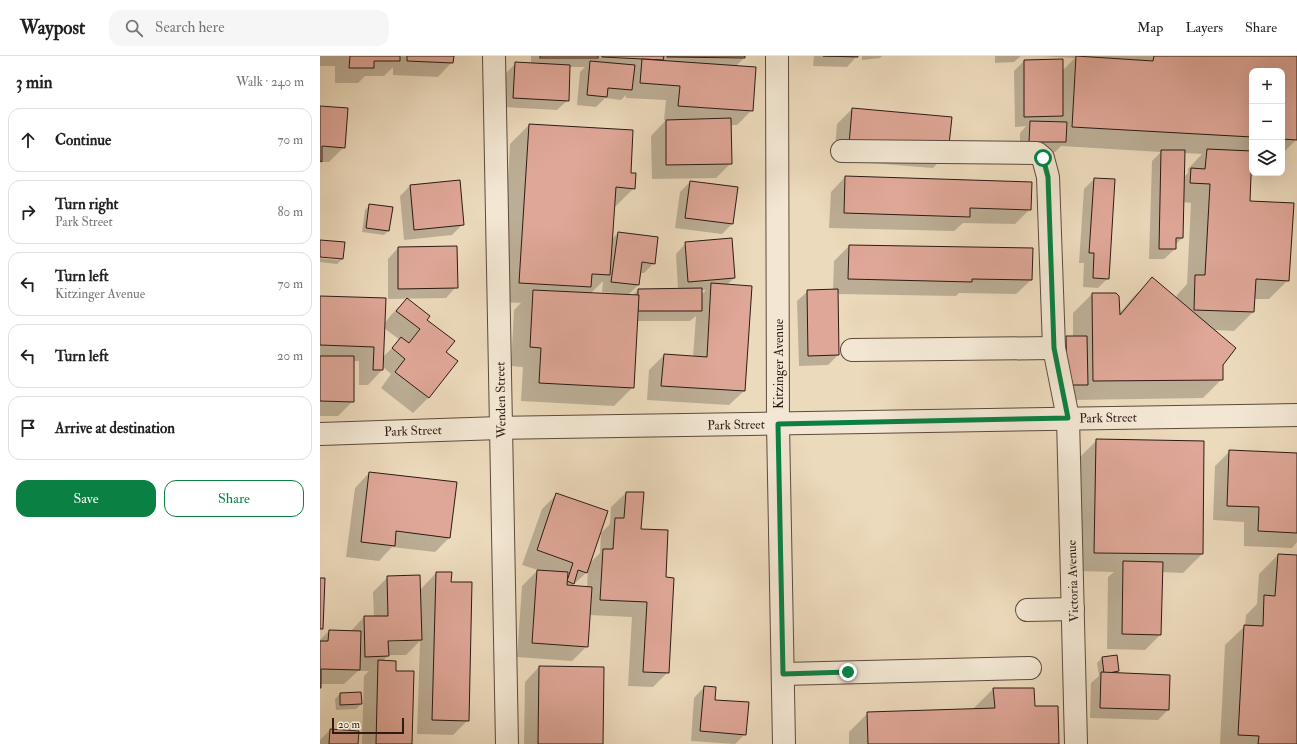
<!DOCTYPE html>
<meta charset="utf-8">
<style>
:root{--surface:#fff;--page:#f6f6f6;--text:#222;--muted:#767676;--line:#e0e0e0;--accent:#0b8043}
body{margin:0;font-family:"IM FELL Double Pica",serif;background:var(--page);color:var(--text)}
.controls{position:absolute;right:12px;top:12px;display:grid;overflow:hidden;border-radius:8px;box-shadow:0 4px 16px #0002}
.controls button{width:36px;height:36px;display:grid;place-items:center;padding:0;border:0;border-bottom:1px solid var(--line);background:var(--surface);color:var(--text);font:20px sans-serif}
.scale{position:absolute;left:12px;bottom:10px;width:72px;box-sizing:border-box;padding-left:4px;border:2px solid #2c1a13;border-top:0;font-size:11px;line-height:14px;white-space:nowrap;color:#2c1a13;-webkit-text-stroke:3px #f3e7d3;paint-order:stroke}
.stop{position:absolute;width:12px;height:12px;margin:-9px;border:3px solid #0b8043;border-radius:50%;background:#fff}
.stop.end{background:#0b8043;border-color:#fff;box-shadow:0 1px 4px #0008}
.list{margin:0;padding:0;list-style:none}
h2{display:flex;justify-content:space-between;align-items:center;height:52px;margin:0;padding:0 16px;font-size:17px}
h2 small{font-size:13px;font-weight:400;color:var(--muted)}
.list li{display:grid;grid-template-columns:26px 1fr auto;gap:12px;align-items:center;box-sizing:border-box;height:64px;margin:0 8px 8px;padding:0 8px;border:1px solid var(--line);border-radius:12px}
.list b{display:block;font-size:15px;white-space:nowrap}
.list p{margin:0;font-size:13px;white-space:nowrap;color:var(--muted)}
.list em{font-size:13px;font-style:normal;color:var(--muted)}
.actions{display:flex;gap:8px;padding:12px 16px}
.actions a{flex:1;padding:9px 0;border:1px solid var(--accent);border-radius:12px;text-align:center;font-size:14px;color:var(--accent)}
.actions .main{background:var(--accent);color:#fff}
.icon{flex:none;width:22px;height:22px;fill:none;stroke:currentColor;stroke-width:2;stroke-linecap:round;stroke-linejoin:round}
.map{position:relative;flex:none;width:977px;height:688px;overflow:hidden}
header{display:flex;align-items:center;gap:24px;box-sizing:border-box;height:56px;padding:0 20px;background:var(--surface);border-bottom:1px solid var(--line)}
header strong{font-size:19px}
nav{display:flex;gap:22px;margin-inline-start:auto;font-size:14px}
.search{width:280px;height:36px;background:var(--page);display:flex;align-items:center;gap:10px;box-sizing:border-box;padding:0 14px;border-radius:12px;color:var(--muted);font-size:15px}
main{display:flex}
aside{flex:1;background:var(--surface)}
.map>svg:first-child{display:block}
.shadow{fill:#0003;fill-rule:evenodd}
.building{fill:#dfa798;stroke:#2c1a13}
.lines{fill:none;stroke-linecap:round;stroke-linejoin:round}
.minor-casing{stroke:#5c4a3d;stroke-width:24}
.minor{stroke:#f3e7d3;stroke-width:22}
.route{stroke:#0b8043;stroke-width:5}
.labels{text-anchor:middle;stroke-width:3.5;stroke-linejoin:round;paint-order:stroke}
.street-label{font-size:13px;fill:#2c1a13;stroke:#f3e7d3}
</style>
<header>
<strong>Waypost</strong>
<div class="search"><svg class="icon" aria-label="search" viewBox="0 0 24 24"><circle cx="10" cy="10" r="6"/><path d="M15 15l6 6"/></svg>Search here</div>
<nav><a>Map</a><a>Layers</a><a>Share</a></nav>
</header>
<main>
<aside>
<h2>3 min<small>Walk · 240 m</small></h2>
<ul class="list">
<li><svg class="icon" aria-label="ahead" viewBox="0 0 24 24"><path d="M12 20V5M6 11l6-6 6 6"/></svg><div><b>Continue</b></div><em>70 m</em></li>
<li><svg class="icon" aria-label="right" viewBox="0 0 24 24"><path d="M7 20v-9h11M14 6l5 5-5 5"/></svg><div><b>Turn right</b><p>Park Street</p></div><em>80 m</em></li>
<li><svg class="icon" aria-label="left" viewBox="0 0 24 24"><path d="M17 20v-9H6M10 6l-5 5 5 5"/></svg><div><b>Turn left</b><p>Kitzinger Avenue</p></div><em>70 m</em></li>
<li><svg class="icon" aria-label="left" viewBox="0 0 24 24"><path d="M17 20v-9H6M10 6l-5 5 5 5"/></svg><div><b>Turn left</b></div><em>20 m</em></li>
<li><svg class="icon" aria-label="arrive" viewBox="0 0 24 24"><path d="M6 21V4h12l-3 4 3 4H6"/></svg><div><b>Arrive at destination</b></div></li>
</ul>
<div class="actions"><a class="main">Save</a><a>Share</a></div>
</aside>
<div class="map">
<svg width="977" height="688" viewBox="0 0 977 688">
<rect width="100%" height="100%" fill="#ecdabc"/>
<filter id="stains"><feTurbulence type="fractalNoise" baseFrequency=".005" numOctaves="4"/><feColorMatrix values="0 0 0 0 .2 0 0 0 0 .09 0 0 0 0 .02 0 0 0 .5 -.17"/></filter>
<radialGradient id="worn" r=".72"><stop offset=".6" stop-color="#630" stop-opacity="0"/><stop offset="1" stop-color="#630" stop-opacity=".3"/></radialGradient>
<g class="shadow">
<polygon points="0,0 133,0 132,6 118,21 73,19 73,11 64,20 45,20 38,27 15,27 15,10 0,10"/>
<polygon points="211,0 424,0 424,2 415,11 432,54 417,69 411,69 411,107 396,122 332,123 331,80 346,64 344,64 346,44 306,42 306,39 301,44 285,42 276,51 257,49 260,16 265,11 249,11 248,44 237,54 183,51 185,18 196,7 211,8"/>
<polygon points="494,0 537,0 527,11 493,10"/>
<polygon points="542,0 562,0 560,2 542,4"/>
<polygon points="675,0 701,0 694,6 675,7"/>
<path d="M721 0H977L976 84 962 98V15H932V101L929 146 968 224 949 243H934L933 256 914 275 893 274 902 309V323L883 342 754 344 736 291 747 281H753V257L772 238 799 258 813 241 832 223 856 243 857 239 867 228 871 147 863 146 862 182 855 189V193L844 203H829L832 105 841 96 741 90 735 96H700V77L706 70 695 71 694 15 704 5 742 15 755 2ZM864 97 882 98 868 113V117L864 121Z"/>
<polygon points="0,51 24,91 9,106 0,106"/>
<polygon points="532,53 627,97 613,112 514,104 517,68"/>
<path d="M209 69 310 118 314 132 295 151H293L291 184 298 177 334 207 324 217H319L318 229 307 240H312L318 234 358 233 356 198 366 187 414 222 407 229 424 335 409 349 327 344 329 314 344 299 373 301 376 260 370 265H317L313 331 294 350 201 345 203 311 191 310 194 254 201 247 181 246 190 88ZM283 225 282 236 294 237V239L270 238ZM381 234H386L381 239Z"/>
<polygon points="525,121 710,153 695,168 643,167 634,175 509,172 511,136"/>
<polygon points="774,123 788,222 778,232 763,231 764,207 759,207 764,133"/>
<polygon points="370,126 412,168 402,178 355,172 360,136"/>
<polygon points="90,130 142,169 132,179 84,184 80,140"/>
<polygon points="50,149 69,174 64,179 42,176 45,154"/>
<polygon points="0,185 22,203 17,208 0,206 0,202 19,204 19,202 0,200"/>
<polygon points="529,190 711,224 696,238 639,237 636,240 517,238 518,299 508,309 479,310 477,245 488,235 513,234 514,205"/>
<polygon points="78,192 136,231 126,242 68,243 68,203"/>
<path d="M0 241 64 268 72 258 87 243 106 264 125 296 136 305 108 342 93 357 61 332 71 318 63 311 62 314 48 329H39V305H33V345L18 360H0ZM64 272 80 284 63 301Z"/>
<polygon points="777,384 882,498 863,517 841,516 840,579 825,594 787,593 788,521 794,516 756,515 758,403"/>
<polygon points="910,395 977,398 977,486 972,492 924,490 924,466 893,464 895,410"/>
<polygon points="49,417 130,481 115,496 72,491 59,505 26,501 35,432"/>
<path d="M306 437 320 474 345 522 348 616 333 631 308 630 312 561 269 559 267 590 252 605 197 601 202 530 218 514 202 509 222 453 237 438 269 508 280 497 281 477 290 468 291 451ZM268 512 267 531 252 530 266 517Z"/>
<polygon points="958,499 977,500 977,688 900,688 905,589 925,570 926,559 937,548 939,518"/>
<path d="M116 517 130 527 148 664 133 679 97 678 100 585 86 599H68L63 605 75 616 91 688H42L44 620 49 615H38L24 628H0V631V584L9 575 30 576 44 561H54L53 536 68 521 100 534ZM87 583V585L63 586V584Z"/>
<polygon points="782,602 798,615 796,618 848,654 838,664 770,662 771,627 779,620 777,607"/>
<polygon points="219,611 282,688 204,688 205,626"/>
<polygon points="384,631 394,645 425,678 415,688 371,685 374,642"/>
<polygon points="673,633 713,633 714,651 738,688 529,688 529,676 548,657 654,654 654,652"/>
<polygon points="40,637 41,648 36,653 16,654 15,643 20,638"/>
<polygon points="10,674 37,688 0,688 0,684"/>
</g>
<g class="building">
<polygon points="30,0 80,0 80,5 54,5 54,12 29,12"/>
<polygon points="87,0 134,0 133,7 87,5"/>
<rect x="220" y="0" width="58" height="2"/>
<polygon points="282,0 344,0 343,4 282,1"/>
<polygon points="347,0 425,0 425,2 347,1"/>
<polygon points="503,0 538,0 538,1"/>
<polygon points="756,0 833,5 834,0 977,0 977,84 962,83 962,15 932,15 932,81 752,71"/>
<polygon points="322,3 436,11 433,55 358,50 360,30 320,27"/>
<polygon points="743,3 743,60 704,61 704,4"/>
<polygon points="270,5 315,9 312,34 288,32 287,41 267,39"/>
<polygon points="195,6 250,9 249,45 193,42"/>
<polygon points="0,50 28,52 25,92 2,90 2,106 0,105"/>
<polygon points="532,52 632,61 628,98 529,89"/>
<polygon points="411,62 412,108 346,109 346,64"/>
<polygon points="710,65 747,66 746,86 709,86"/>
<polygon points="209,68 313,74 311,117 316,117 315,133 296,131 290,219 272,218 271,231 199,227"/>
<polygon points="887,93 932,95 930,145 974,147 969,225 936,223 934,256 874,254 875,219 885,219 890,128 870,127 871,112 885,113"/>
<polygon points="841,94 865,94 863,182 856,182 856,193 839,193"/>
<polygon points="525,120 712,126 711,154 650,152 650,161 524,157"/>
<polygon points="774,122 795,123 789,223 773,222 774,197 769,197"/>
<polygon points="140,124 144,169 94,174 90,129"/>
<polygon points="370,125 418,131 413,168 365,162"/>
<polygon points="49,148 73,151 69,175 46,172"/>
<polygon points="298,176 338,181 335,208 322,206 319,229 291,226"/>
<polygon points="412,182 415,222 368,226 365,186"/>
<polygon points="0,184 25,186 23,203 0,201"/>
<polygon points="529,189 713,192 712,224 652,223 652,226 528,223"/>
<polygon points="137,190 138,232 78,233 78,191"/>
<polygon points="832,221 916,292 903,309 903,324 773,325 772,237 796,237 799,240 800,259"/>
<polygon points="391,227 432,230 425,335 341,330 344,298 387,301"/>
<polygon points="382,232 382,255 318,255 318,233"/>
<polygon points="518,233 519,299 488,300 487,234"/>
<polygon points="213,234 319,239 314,332 219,327 221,292 210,291"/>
<polygon points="0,240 66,242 63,314 53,314 54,291 0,289"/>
<polygon points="87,242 110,260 107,264 135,285 126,296 138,305 109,342 75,316 85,303 72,292 81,281 89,287 100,273 76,255"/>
<polygon points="746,280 767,280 768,329 747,329"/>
<polygon points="0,300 34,300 34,346 0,345"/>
<polygon points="776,383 884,385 883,498 774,497"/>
<polygon points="909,394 977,397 977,477 938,475 939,451 907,450"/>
<polygon points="49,416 137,426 130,482 76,475 75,490 41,486"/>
<polygon points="306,436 324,436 321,473 348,474 346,521 354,522 349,617 323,616 327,546 280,544 283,493 293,493 295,462 304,462"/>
<polygon points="236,437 288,455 267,517 258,514 254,528 247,525 253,507 217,494"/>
<polygon points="958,498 977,499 977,688 938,688 939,680 918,679 924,569 943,570 944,539 955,540"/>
<polygon points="803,505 843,506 841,579 802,578"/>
<polygon points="217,514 248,516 247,529 272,531 268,591 212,587"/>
<polygon points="116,516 132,516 131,526 152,526 149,665 112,664"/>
<polygon points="100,519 102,584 68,585 69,600 45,601 44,560 68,560 67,520"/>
<polygon points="0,522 5,522 3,573 0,573"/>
<polygon points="9,574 41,575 40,614 1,613 1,632 0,632 0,585 8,585"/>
<polygon points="797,599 799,615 784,618 782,601"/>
<polygon points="58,604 76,605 76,615 94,615 92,688 56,688"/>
<polygon points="219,610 284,611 283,688 218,688"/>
<polygon points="781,616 850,619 849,654 780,652"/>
<polygon points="384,630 396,631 395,644 429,646 426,679 380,675"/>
<polygon points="673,632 714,632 715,650 738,650 739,688 548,688 547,656 675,652"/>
<polygon points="41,636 42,648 20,649 20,637"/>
<polygon points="10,673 39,675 38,688 9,688"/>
</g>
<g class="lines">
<defs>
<g id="minor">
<polyline points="174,0 187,688"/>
<polyline points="457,0 458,368 464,688"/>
<polyline points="522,95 717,97 723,102 728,121 734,292 748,362 756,688"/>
<polyline points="532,294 734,292"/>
<polyline points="0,378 180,372 977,359"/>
<polyline points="707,554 753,553"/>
<polyline points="463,618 710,612"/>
</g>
</defs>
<use href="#minor" class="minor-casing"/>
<use href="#minor" class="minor"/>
</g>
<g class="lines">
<polyline class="route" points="528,616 463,618 458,368 748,362 734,292 728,121 723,102"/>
</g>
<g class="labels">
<g class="street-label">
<text transform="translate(458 308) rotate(-90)" y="5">Kitzinger Avenue</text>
<text transform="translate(180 344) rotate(-91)" y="5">Wenden Street</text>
<text transform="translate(788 361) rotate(-1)" y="5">Park Street</text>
<text transform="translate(416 368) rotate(-1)" y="5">Park Street</text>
<text transform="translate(93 374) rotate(-2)" y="5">Park Street</text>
<text transform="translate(752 525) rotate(-92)" y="5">Victoria Avenue</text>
</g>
</g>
<rect width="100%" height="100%" filter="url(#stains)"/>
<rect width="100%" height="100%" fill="url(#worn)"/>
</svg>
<div class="controls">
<button>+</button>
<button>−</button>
<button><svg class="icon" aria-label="layers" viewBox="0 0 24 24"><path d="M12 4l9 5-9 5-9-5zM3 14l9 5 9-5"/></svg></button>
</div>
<div class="scale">20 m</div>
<div class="stop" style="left:723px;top:102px"></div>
<div class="stop end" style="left:528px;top:616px"></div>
</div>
</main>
